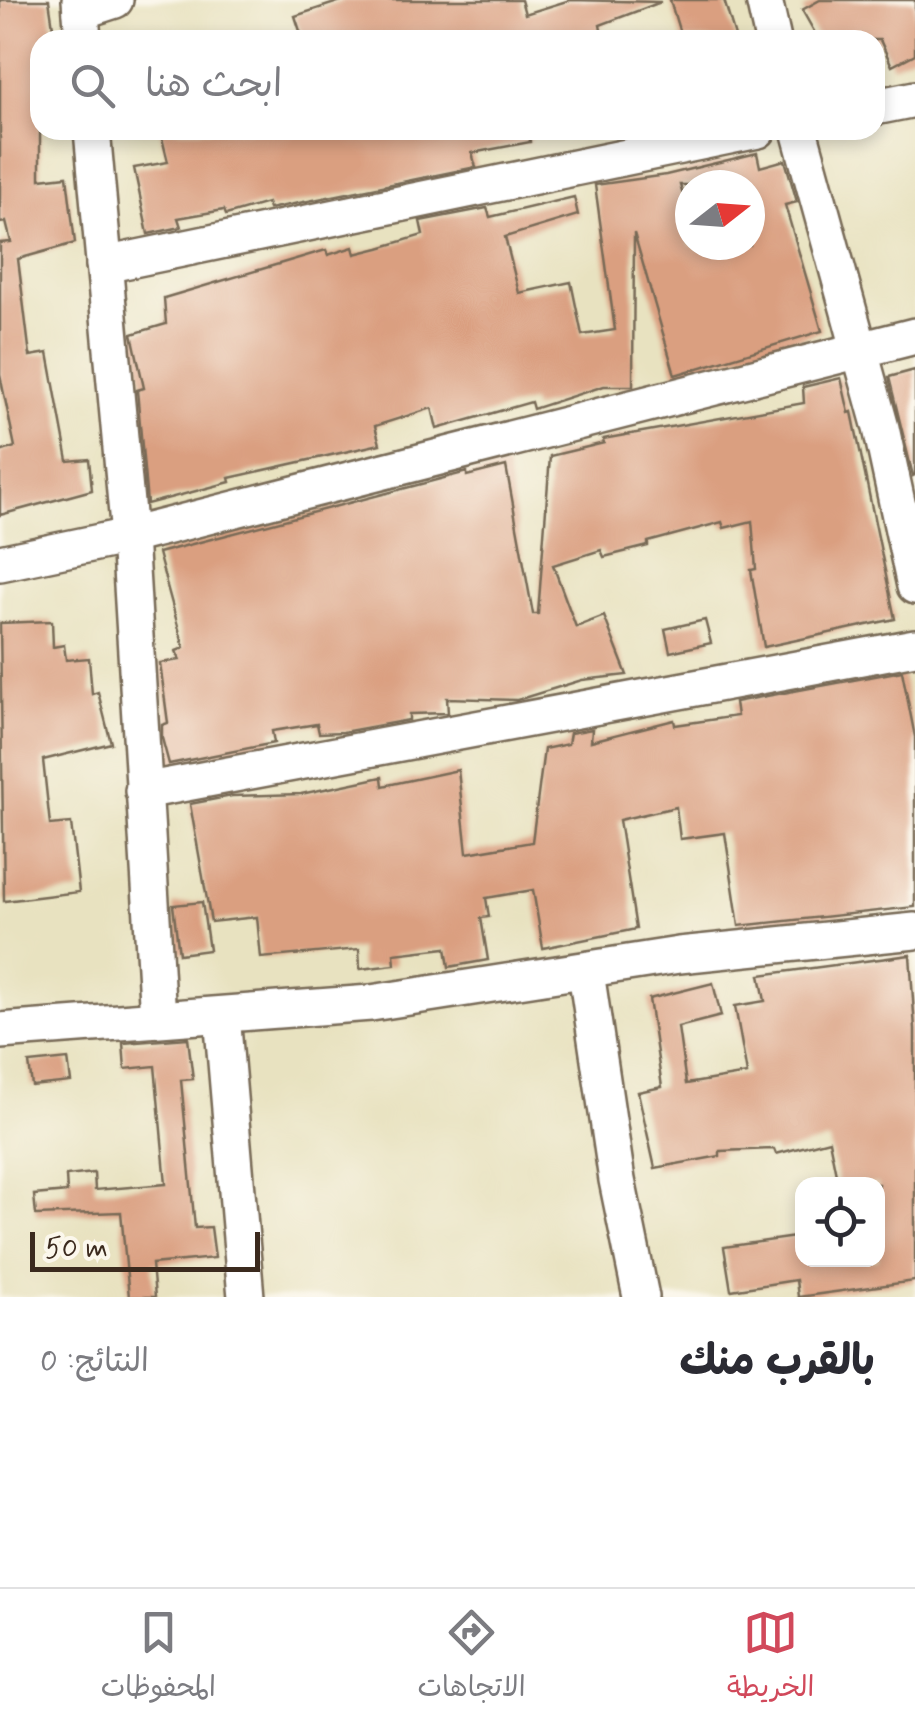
<!DOCTYPE html>
<html lang="ar">
<meta charset="utf-8">
<style>
:root{--surface:#fff;--page:#f7f7f7;--text:#2b2b33;--muted:#7c7c81;--line:#e1e1e2;--accent:#d1495b}
body{margin:0;font-family:Mynerve,"Playpen Sans Arabic",sans-serif;background:var(--page);color:var(--text);direction:rtl}
.controls{position:absolute;right:30px;bottom:30px;display:grid;overflow:hidden;border-radius:20px;box-shadow:0 5px 15px #0003}
.controls button{width:90px;height:90px;display:grid;place-items:center;padding:0;border:0;border-bottom:2px solid var(--line);background:var(--surface);color:var(--text);font:50px sans-serif}
.compass{position:absolute;left:675px;top:170px;width:90px;height:90px;border-radius:50%;background:var(--surface);box-shadow:0 5px 15px #0003;rotate:73deg}
.scale{position:absolute;left:30px;bottom:25px;width:230px;box-sizing:border-box;padding-left:10px;border:5px solid #3b2a1e;border-top:0;font-size:28px;line-height:35px;white-space:nowrap;color:#3b2a1e;-webkit-text-stroke:8px #fbf7ec;paint-order:stroke}
.list{margin:0;padding:0;list-style:none}
h2{display:flex;justify-content:space-between;align-items:center;height:130px;margin:0;padding:0 40px;font-size:42px}
h2 small{font-size:32px;font-weight:400;color:var(--muted)}
.icon{flex:none;width:55px;height:55px;fill:none;stroke:currentColor;stroke-width:2;stroke-linecap:round;stroke-linejoin:round}
.map{position:relative;flex:none;width:915px;height:1297px;overflow:hidden;direction:ltr}
.search{position:absolute;background:var(--surface);box-shadow:0 5px 15px #0003;left:30px;right:30px;top:30px;height:110px;display:flex;align-items:center;gap:25px;box-sizing:border-box;padding:0 35px;border-radius:30px;color:var(--muted);font-size:38px}
.sheet{height:290px;background:var(--surface)}
nav{display:flex;justify-content:space-around;align-items:center;box-sizing:border-box;height:140px;border-top:2px solid var(--line);background:var(--surface);font-size:28px;color:var(--muted)}
nav a{display:grid;justify-items:center;gap:5px}
nav .on{color:var(--accent)}
.map>svg:first-child{display:block}
.building{fill:#da9f80;fill-rule:evenodd}
.lines{fill:none;stroke-linecap:round;stroke-linejoin:round}
.minor-casing{stroke:#786a57;stroke-width:40}
.minor{stroke:#fff;stroke-width:35}
</style>
<div class="map">
<svg width="915" height="1297" viewBox="0 0 915 1297">
<rect width="100%" height="100%" fill="#fbf7ec"/>
<filter id="ink" filterUnits="userSpaceOnUse"><feTurbulence type="fractalNoise" baseFrequency=".01" numOctaves="2"/><feDisplacementMap in="SourceGraphic" scale="20" xChannelSelector="R" yChannelSelector="G"/><feConvolveMatrix kernelMatrix="1 2 1 2 8 2 1 2 1" color-interpolation-filters="sRGB"/></filter>
<filter id="wash" filterUnits="userSpaceOnUse"><feTurbulence type="fractalNoise" baseFrequency=".0048" numOctaves="4" result="noise"/><feDisplacementMap in="SourceGraphic" scale="40" xChannelSelector="R" yChannelSelector="G"/><feGaussianBlur stdDeviation="2.25" result="paint"/><feColorMatrix in="noise" values="0 0 0 0 0 0 0 0 0 0 0 0 0 0 0 0 0 1.4 0 .05"/><feComposite in="paint" operator="in"/></filter>
<g filter="url(#wash)">
<rect width="100%" height="100%" fill="#e8e2c0"/>
<g id="blocks">
<g class="building">
<polygon points="0,0 49,0 55,40 40,40 40,179 67,176 75,243 18,259 30,356 48,353 68,461 89,459 92,490 0,515 0,452 15,447 0,375 0,243 11,242 6,222 0,223"/>
<polygon points="344,0 521,0 525,14 570,0 661,2 600,25 603,40 303,40 295,16"/>
<polygon points="670,0 724,0 736,40 682,40"/>
<polygon points="820,0 915,0 915,54 892,66 880,40 819,40 802,10"/>
<polygon points="160,130 529,130 530,142 472,153 476,167 269,209 267,203 226,215 224,210 178,218 181,227 148,234 134,168 168,162"/>
<path d="M757 153 760 167 785 160 797 202 785 205 822 331 675 375 634 233 633 386H604L533 409 531 402 437 429 432 408 375 426 380 444 229 478 230 482 147 504 137 390 144 388 132 334 166 324 164 298 326 250 328 255 353 247 355 254 379 248 423 235 420 221 487 208 490 217 574 197 578 215 505 237 519 293 571 282 582 335 615 330 595 185 666 175ZM680 185H750V245H715L697 250 696 245H690V219Z"/>
<polygon points="915,370 915,475 913,476 889,377"/>
<polygon points="841,378 849,413 852,412 895,619 764,647 751,570 756,569 752,521 724,528 722,522 648,542 648,546 604,557 601,550 553,565 576,627 604,616 627,675 582,680 517,700 447,698 448,713 409,714 409,720 343,732 319,733 317,724 272,731 274,743 169,764 162,738 162,725 168,723 160,663 180,660 176,651 184,648 158,553 467,472 467,476 506,466 533,614 538,614 550,456 604,443 603,439 804,403 803,387"/>
<polygon points="705,620 711,643 670,652 665,629"/>
<polygon points="52,621 53,647 64,645 66,660 89,658 92,694 98,692 111,743 43,760 50,825 71,823 79,892 4,901 0,623"/>
<polygon points="902,671 915,737 915,907 739,926 725,833 680,839 676,807 619,820 636,929 543,948 533,890 486,898 489,917 481,918 488,960 449,967 446,948 394,954 395,965 360,969 359,949 261,958 257,917 211,922 190,804 232,796 301,794 382,777 383,786 458,770 467,853 532,842 544,749 568,744 570,733 592,729 591,741 674,720 675,725 737,716 735,702"/>
<polygon points="202,902 209,950 179,954 173,905"/>
<polygon points="910,955 915,1029 915,1281 798,1297 796,1280 731,1290 724,1247 802,1236 802,1260 878,1260 878,1184 838,1184 829,1140 776,1154 774,1149 720,1151 720,1156 655,1168 638,1092 662,1087 649,999 713,983 721,1016 678,1027 686,1084 747,1074 735,1006 765,1001 760,975"/>
<polygon points="188,1038 193,1079 181,1080 195,1228 211,1227 215,1258 152,1264 155,1297 129,1297 121,1212 36,1215 34,1195 67,1192 66,1176 94,1173 95,1190 166,1184 155,1066 125,1069 123,1043"/>
<polygon points="68,1059 71,1082 32,1086 29,1063"/>
</g>
</g>
</g>
<g filter="url(#ink)">
<use href="#blocks" fill-opacity="0" stroke="#786a57" stroke-width="2.5"/>
<g class="lines">
<defs>
<g id="minor">
<polyline points="80,0 83,40"/>
<polyline points="764,0 773,40"/>
<polyline points="81,11 115,0"/>
<polyline points="875,107 915,99"/>
<polyline points="92,130 129,536 158,1018"/>
<polyline points="799,130 881,428 915,586"/>
<polyline points="104,265 758,130"/>
<polyline points="0,563 129,536 915,336"/>
<polyline points="143,791 915,647"/>
<polyline points="586,972 617,1180 641,1297"/>
<polyline points="222,1015 246,1297"/>
<polyline points="0,1031 371,1003 679,955 915,931"/>
</g>
</defs>
<use href="#minor" class="minor-casing"/>
<use href="#minor" class="minor"/>
</g>
</g>
</svg>
<div class="controls">
<button><svg class="icon" aria-label="locate" viewBox="0 0 24 24"><circle cx="12" cy="12" r="6"/><path d="M12 2v4M12 18v4M2 12h4M18 12h4"/></svg></button>
</div>
<svg class="compass" viewBox="-18 -18 36 36"><path d="M0-13l5 13h-10z" fill="#e53935"/><path d="M0 13l5-13h-10z" fill="#7c7c81"/></svg>
<div class="scale">50 m</div>
<div class="search"><svg class="icon" aria-label="search" viewBox="0 0 24 24"><circle cx="10" cy="10" r="6"/><path d="M15 15l6 6"/></svg>ابحث هنا</div>
</div>
<section class="sheet">
<h2>بالقرب منك<small>النتائج: 0</small></h2>
<ul class="list">
</ul>
</section>
<nav>
<a class="on"><svg class="icon" aria-label="map" viewBox="0 0 24 24"><path d="M3 6l6-2 6 2 6-2v14l-6 2-6-2-6 2zM9 4v14M15 6v14"/></svg>الخريطة</a>
<a><svg class="icon" aria-label="directions" viewBox="0 0 24 24"><path d="M12 3l9 9-9 9-9-9zM9 14v-3h6M13 9l2 2-2 2"/></svg>الاتجاهات</a>
<a><svg class="icon" aria-label="saved" viewBox="0 0 24 24"><path d="M7 4h10v16l-5-4-5 4z"/></svg>المحفوظات</a>
</nav>
